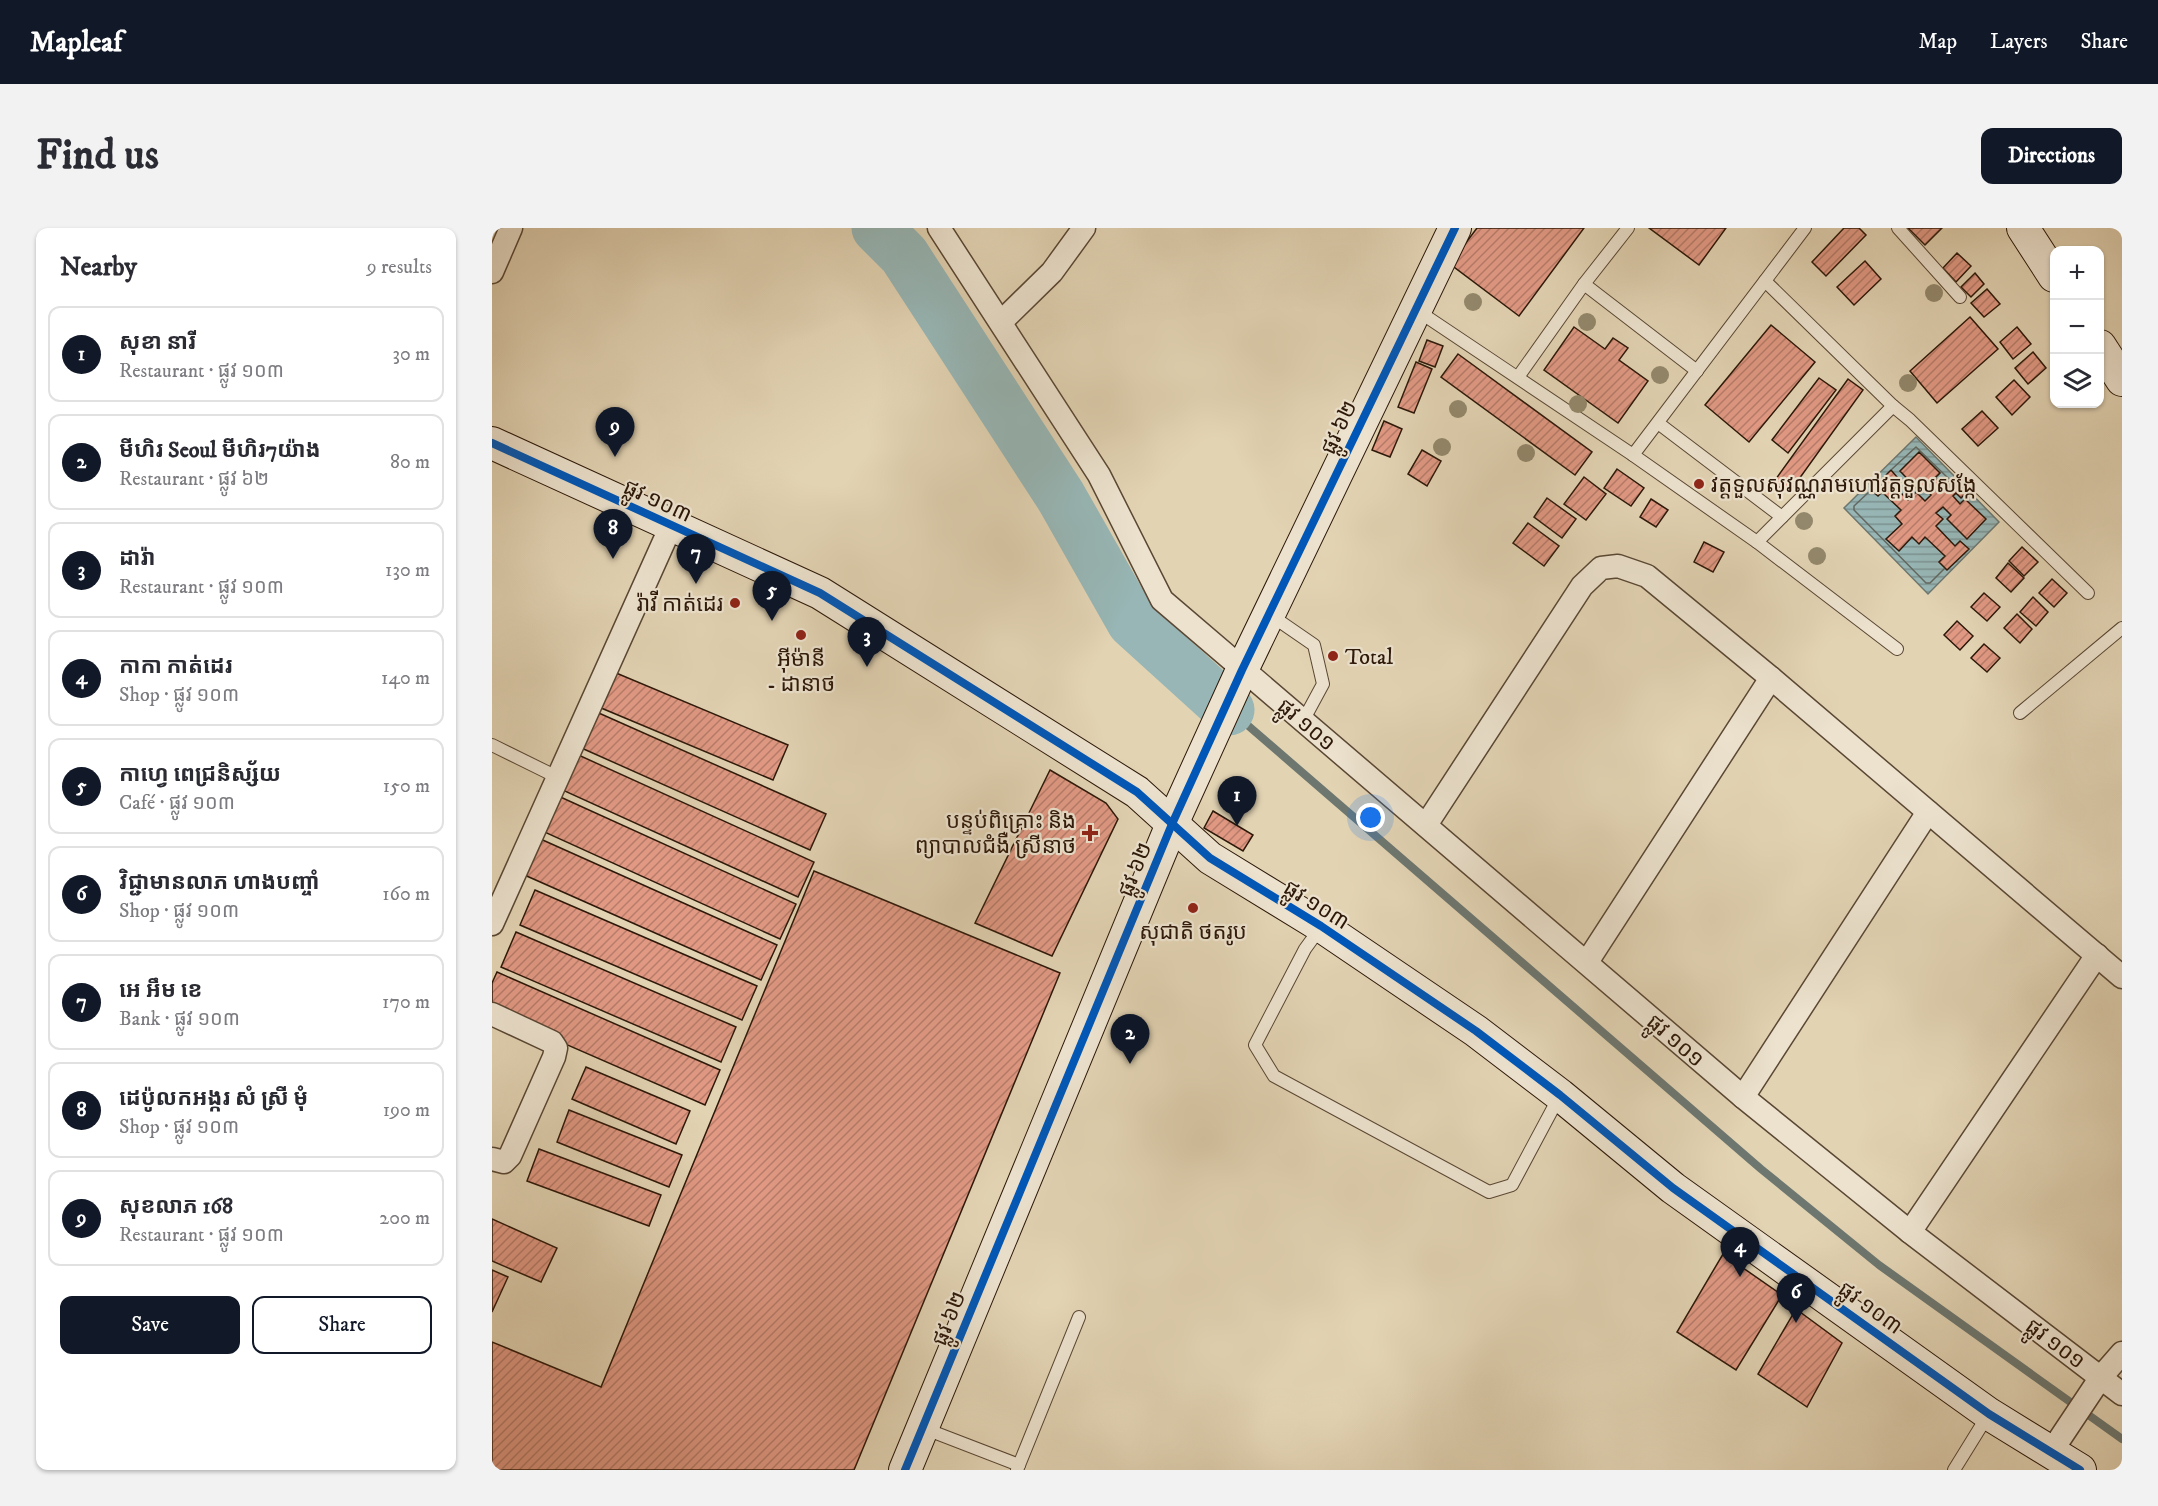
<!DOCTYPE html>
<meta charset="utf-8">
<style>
:root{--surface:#fff;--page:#f2f2f3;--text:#2b2b33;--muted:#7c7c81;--line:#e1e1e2;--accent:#111827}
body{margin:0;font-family:"IM FELL DW Pica","Noto Sans Khmer",serif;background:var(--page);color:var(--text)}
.controls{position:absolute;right:18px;top:18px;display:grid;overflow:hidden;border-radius:12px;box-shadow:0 2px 4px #0004}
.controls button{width:54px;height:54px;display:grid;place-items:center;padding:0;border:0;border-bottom:2px solid var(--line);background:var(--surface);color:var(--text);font:30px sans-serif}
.you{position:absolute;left:879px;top:590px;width:21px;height:21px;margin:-15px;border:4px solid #fff;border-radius:50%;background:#1a73e8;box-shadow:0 0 0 9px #1a73e833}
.badge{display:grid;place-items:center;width:39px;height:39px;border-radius:50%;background:var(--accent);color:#fff;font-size:20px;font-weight:700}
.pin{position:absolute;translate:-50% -50px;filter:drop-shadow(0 2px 3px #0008)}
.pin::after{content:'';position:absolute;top:32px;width:21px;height:18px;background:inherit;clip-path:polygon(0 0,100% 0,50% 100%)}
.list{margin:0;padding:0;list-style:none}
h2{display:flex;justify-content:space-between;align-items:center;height:78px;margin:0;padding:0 24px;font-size:26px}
h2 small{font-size:20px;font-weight:400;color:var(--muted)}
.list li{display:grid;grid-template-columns:39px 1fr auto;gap:18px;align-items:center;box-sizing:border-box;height:96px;margin:0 12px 12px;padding:0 12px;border:2px solid var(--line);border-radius:12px}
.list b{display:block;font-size:22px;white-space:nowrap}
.list p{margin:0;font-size:20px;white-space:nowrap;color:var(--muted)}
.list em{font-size:20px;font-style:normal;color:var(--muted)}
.actions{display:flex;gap:12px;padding:18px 24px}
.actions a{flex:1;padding:14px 0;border:2px solid var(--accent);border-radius:12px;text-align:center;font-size:21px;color:var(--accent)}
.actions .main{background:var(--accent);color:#fff}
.icon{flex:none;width:33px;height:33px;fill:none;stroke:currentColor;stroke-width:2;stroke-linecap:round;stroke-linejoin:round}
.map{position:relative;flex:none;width:1630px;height:1242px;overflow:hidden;border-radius:12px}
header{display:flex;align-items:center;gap:36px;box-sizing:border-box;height:84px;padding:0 30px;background:var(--accent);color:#fff}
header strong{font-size:28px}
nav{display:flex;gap:33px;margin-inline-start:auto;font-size:21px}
.intro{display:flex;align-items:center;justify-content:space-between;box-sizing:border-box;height:144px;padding:0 36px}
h1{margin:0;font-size:42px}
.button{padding:15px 27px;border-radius:12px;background:var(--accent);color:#fff;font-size:21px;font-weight:700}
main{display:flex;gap:36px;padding:0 36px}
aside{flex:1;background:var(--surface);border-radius:12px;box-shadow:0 2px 4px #0004}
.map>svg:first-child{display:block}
.water{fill:url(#water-rules);stroke:#6d7770;stroke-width:1.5}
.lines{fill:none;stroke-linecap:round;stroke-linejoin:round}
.shore{stroke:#62675f;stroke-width:1.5}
.stream{stroke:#6d7770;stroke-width:8}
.river{stroke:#97b6b5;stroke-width:51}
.building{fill:url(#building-hatch);stroke:#2d1809;stroke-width:1.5}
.lane-casing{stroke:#5a4734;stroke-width:14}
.street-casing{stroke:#5a4734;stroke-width:25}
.secondary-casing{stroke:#2d1809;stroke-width:34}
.lane{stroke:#ece2ce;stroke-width:12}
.street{stroke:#ece2ce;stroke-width:22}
.secondary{stroke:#ece2ce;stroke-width:32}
.cycleway-casing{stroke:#ece2ce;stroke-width:11}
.cycleway{stroke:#0057b8;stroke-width:8}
.tree{fill:#93886c}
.poi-dot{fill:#8f2418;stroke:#ece2ce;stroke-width:2}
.labels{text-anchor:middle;stroke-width:4.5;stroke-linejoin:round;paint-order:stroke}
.street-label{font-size:22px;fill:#2d1809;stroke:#ece2ce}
.poi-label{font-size:22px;fill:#2d1809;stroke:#ece2ce;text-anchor:start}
</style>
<header>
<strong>Mapleaf</strong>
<nav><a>Map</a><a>Layers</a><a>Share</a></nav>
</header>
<div class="intro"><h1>Find us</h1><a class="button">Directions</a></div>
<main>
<aside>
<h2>Nearby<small>9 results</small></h2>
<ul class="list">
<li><span class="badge">1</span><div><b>សុខា នារី</b><p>Restaurant · ផ្លូវ ១០៣</p></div><em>30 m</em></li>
<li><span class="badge">2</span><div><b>មីហិរ Seoul មីហិរ7យ៉ាង</b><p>Restaurant · ផ្លូវ ៦២</p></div><em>80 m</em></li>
<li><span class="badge">3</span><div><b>ដារ៉ា</b><p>Restaurant · ផ្លូវ ១០៣</p></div><em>130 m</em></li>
<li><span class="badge">4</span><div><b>កាកា កាត់ដេរ</b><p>Shop · ផ្លូវ ១០៣</p></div><em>140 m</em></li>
<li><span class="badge">5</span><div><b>កាហ្វេ ពេជ្រនិស្ស័យ</b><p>Café · ផ្លូវ ១០៣</p></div><em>150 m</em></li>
<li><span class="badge">6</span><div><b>វិជ្ជាមានលាភ ហាងបញ្ចាំ</b><p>Shop · ផ្លូវ ១០៣</p></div><em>160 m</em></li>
<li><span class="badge">7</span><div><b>អេ អឹម ខេ</b><p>Bank · ផ្លូវ ១០៣</p></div><em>170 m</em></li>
<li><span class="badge">8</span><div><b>ដេប៉ូលកអង្ករ សំ ស្រី មុំ</b><p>Shop · ផ្លូវ ១០៣</p></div><em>190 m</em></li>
<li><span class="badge">9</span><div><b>សុខលាភ 168</b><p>Restaurant · ផ្លូវ ១០៣</p></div><em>200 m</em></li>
</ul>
<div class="actions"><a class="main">Save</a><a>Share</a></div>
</aside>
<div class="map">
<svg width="1630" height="1242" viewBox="0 0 1630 1242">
<defs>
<pattern id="water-rules" width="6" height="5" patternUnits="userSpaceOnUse" patternTransform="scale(1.5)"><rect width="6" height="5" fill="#97b6b5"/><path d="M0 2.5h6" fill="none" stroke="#7c9391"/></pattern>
<pattern id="building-hatch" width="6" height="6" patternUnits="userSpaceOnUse" patternTransform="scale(1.5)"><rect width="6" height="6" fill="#e19984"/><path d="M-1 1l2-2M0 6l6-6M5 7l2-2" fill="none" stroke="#b77c6a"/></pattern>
</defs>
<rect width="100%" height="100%" fill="#e2d3b3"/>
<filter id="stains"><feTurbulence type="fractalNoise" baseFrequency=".00333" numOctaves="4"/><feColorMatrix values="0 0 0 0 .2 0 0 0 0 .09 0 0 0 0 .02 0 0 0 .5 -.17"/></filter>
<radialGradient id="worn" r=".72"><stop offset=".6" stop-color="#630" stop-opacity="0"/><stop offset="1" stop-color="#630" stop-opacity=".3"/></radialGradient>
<polygon class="water" points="1424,209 1507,294 1436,366 1352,280"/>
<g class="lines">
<g class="shore">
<polyline points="1400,241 1424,219 1457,251"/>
<polyline points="1378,263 1362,278 1362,282 1434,355 1438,355 1452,341"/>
</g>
<polyline class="stream" points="738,482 1269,941 1387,1037 1630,1211"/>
<polyline class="river" points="385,0 412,27 569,269 640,394 737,482"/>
</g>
<g class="building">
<polygon points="985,0 1092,0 1027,88 958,36"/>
<polygon points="1157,0 1234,0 1207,37"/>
<polygon points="1352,0 1367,0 1374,7 1334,48 1320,34"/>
<polygon points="1416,0 1450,0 1433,17"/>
<polygon points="1465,25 1479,38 1464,54 1451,40"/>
<polygon points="1373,33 1389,51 1362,77 1345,59"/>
<polygon points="1483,45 1492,56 1479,69 1469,59"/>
<polygon points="1495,61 1508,76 1492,89 1479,75"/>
<polygon points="1478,89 1506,121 1445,175 1418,143"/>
<polygon points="1279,97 1323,134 1257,214 1213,177"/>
<polygon points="1082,99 1113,121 1121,110 1136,120 1127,132 1156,153 1126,195 1052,142"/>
<polygon points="1525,99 1539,116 1521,131 1508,114"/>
<polygon points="935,112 951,118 943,139 927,133"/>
<polygon points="1541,124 1554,140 1536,156 1523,140"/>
<polygon points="966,126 1100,224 1083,247 949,149"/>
<polygon points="924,134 940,141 922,185 906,179"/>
<polygon points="1327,150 1344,162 1296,225 1280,212"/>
<polygon points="1356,151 1371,162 1297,265 1281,255"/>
<polygon points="1522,152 1538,169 1520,187 1504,169"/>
<polygon points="1490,183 1506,200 1486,218 1470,201"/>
<polygon points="892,193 910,201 898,229 880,222"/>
<polygon points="930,222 949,233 935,258 916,246"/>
<polygon points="1427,224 1448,245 1443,250 1452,258 1458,252 1473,266 1469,270 1464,265 1461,268 1468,276 1473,271 1494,291 1475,311 1455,291 1459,287 1451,279 1444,285 1451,291 1444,298 1463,318 1468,313 1477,321 1455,342 1447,334 1453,328 1433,309 1427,316 1420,309 1407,323 1394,311 1410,296 1403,288 1409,282 1390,264 1386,268 1379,262 1399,242 1405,249 1399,255 1416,272 1424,264 1433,273 1439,267 1431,259 1427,263 1408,243"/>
<polygon points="1125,241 1152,260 1139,278 1112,260"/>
<polygon points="1092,249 1114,266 1094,292 1072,276"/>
<polygon points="1055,270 1084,291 1070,310 1042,289"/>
<polygon points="1159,271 1176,282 1164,299 1148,289"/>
<polygon points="1036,295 1067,318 1052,338 1021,315"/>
<polygon points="1212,314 1232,324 1221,344 1202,334"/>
<polygon points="1530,319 1546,334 1532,348 1517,333"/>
<polygon points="1516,335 1532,350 1519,364 1504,350"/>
<polygon points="1560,351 1575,365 1562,379 1547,365"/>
<polygon points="1492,365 1508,379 1495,393 1479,379"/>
<polygon points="1541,369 1556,384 1544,398 1528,384"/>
<polygon points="1525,386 1540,401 1528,415 1512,400"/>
<polygon points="1465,393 1481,408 1468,422 1452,407"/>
<polygon points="1492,416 1508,430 1495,444 1479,430"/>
<polygon points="117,442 296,517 281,552 102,477"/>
<polygon points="100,482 334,586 318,622 85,518"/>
<polygon points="82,525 322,634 306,669 66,560"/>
<polygon points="558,542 614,575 626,591 560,728 483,695"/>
<polygon points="64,567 304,676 288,711 48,602"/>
<polygon points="721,583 761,607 751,623 712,600"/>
<polygon points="44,609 285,717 269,752 28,645"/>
<polygon points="322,643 568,745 362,1242 0,1242 0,1114 109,1159"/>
<polygon points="43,662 265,758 250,792 28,697"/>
<polygon points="24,704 244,799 229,834 9,739"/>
<polygon points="5,744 228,842 213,877 0,784 0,755"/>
<polygon points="94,839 198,883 184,916 80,871"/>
<polygon points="77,882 190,927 177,959 65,914"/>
<polygon points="47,921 169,967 157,998 35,953"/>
<polygon points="0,991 65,1020 49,1054 0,1033"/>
<polygon points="1231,1026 1290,1067 1244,1142 1185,1104"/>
<polygon points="0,1042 16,1049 0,1084"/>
<polygon points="1304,1081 1350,1115 1315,1179 1266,1146"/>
</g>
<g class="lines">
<defs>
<g id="lane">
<polyline points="1406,0 1468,69"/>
<polyline points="1273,53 1401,178"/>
<polyline points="1092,56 1205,143"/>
<polyline points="923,81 1141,227 1313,0"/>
<polyline points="1026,149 1092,56 1136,0"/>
<polyline points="1166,195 1290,289"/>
<polyline points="1141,227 1265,314 1405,421"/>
<polyline points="1265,314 1401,178 1418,192 1596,365"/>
<polyline points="777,386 822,417 831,456 811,493"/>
<polyline points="1528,485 1630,400"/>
<polyline points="0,517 65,549"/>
<polyline points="829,699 813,721 763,817 782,848 997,964 1020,957 1067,869"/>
<polyline points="431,1200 527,1237"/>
<polyline points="525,1242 587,1089"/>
<polyline points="1462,1242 1496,1187"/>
</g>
<g id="street">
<polyline points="447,0 607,247 670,372 1251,869 1418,1004 1630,1166"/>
<polyline points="0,44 19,0"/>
<polyline points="509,94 560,44 592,0"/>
<polyline points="934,597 1090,358 1109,340 1126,338 1155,348 1279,450 1630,749"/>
<polyline points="0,696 179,298"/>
<polyline points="1095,734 1279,450"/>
<polyline points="0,786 60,814 64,820 62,829 18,928 12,934 0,931"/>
<polyline points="1251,869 1436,584"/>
<polyline points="1418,1004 1605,727"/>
<polyline points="1559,1224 1609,1149 1630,1125"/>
</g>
<g id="secondary">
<polyline points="1531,0 1562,48"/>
<polyline points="1608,118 1630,152"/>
<polyline points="0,215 328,365 645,564 718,630 829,698 984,803 1068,867 1181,960 1497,1186 1588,1242"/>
<polyline points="413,1242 680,596 750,442 963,0"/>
</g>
</defs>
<use href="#lane" class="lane-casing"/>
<use href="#street" class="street-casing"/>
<use href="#secondary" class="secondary-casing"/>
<use href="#lane" class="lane"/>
<use href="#street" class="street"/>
<use href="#secondary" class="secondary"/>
<defs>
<g id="cycleway">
<polyline points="0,215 328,365 645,564 718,630 829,698 984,803 1068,867 1181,960 1497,1186 1588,1242"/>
<polyline points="413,1242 680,596 750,442 963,0"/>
</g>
</defs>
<use href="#cycleway" class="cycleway-casing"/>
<use href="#cycleway" class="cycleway"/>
</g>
<g class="tree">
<circle cx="1442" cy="65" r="9"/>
<circle cx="981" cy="74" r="9"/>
<circle cx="1095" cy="94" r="9"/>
<circle cx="1168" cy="147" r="9"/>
<circle cx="1416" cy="155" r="9"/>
<circle cx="1086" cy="176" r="9"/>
<circle cx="966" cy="181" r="9"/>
<circle cx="950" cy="219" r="9"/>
<circle cx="1034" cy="225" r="9"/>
<circle cx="1312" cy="293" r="9"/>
<circle cx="1325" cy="328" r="9"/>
</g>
<g class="poi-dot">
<circle cx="1207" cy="256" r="6"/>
<circle cx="243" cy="375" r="6"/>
<circle cx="309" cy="407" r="6"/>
<circle cx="841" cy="428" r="6"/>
<path d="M595 596h6v6h6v6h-6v6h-6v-6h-6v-6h6z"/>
<circle cx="701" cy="680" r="6"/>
</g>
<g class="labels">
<g class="street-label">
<text transform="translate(846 199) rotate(-65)" y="8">ផ្លូវ ៦២</text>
<text transform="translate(166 272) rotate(25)" y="8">ផ្លូវ ១០៣</text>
<text transform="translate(815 496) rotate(40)" y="8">ផ្លូវ ១០១</text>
<text transform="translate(642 641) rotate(-68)" y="8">ផ្លូវ ៦២</text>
<text transform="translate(825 676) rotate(32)" y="8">ផ្លូវ ១០៣</text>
<text transform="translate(1184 812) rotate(41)" y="8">ផ្លូវ ១០១</text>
<text transform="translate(1379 1079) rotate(36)" y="8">ផ្លូវ ១០៣</text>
<text transform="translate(456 1090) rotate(-68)" y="8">ផ្លូវ ៦២</text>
<text transform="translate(1564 1115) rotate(37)" y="8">ផ្លូវ ១០១</text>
</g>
<g class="poi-label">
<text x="1219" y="264">វត្តទួលសុវណ្ណរាមហៅវត្តទួលសង្កែ</text>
<text x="231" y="383" text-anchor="end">រ៉ាវី កាត់ដេរ</text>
<text x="853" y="436">Total</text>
<text x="309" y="438" text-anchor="middle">អ៊ីម៉ានី<tspan x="309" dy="25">- ដានាថ</tspan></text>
<text x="584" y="600" text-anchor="end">បន្ទប់ពិគ្រោះ និង<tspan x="584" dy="25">ព្យាបាលជំងឺ ស្រីនាថ</tspan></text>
<text x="701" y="711" text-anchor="middle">សុជាតិ ថតរូប</text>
</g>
</g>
<rect width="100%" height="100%" filter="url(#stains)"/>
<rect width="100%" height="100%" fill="url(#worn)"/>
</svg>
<div class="controls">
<button>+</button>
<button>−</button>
<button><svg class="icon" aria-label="layers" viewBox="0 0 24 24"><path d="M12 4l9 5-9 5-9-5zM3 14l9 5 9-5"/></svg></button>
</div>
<div class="you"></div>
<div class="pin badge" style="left:745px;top:598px">1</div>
<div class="pin badge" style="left:638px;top:836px">2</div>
<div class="pin badge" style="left:375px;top:439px">3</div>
<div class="pin badge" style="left:1248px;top:1049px">4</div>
<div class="pin badge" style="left:280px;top:393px">5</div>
<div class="pin badge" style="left:1304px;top:1095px">6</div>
<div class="pin badge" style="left:204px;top:356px">7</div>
<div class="pin badge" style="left:121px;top:331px">8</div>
<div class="pin badge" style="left:123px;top:229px">9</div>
</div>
</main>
